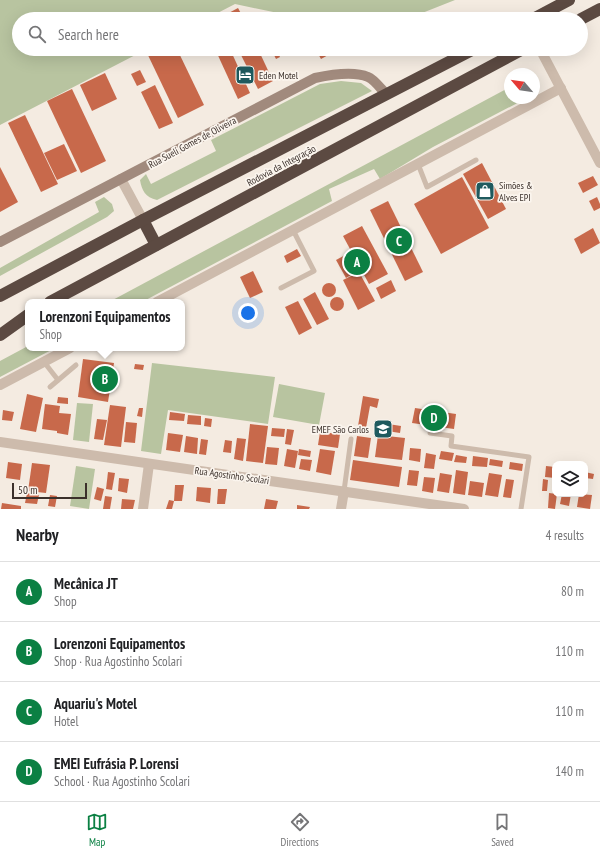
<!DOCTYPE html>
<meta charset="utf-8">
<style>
:root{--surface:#fff;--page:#f2f2f2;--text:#202124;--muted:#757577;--line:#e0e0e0;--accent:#0b8043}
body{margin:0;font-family:"PT Sans Narrow",sans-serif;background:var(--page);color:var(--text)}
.controls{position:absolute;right:12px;bottom:12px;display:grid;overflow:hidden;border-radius:8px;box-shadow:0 4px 16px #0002}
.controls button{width:36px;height:36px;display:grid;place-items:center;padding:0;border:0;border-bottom:1px solid var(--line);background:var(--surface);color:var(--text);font:20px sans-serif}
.compass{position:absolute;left:504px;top:68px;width:36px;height:36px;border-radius:50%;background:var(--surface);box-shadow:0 4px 16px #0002;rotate:299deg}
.scale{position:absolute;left:12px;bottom:10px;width:75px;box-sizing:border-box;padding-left:4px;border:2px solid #3b302b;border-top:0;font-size:11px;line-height:14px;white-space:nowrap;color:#3b302b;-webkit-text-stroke:3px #fbf5ee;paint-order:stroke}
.you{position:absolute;left:248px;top:313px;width:14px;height:14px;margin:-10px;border:3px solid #fff;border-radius:50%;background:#1a73e8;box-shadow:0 0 0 6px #1a73e833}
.badge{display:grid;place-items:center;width:26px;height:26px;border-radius:50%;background:var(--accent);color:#fff;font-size:13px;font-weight:700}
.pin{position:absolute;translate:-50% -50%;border:2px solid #fff;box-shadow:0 1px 4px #0006}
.popup{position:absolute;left:25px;top:299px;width:160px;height:52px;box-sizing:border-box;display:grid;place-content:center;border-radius:8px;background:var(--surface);filter:drop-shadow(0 1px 3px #0005);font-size:13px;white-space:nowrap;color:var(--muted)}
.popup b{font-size:15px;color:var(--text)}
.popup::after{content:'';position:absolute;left:50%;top:100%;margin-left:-8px;border:8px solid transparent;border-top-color:var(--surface)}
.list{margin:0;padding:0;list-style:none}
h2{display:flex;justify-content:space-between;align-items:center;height:52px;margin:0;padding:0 16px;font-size:17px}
h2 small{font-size:13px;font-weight:400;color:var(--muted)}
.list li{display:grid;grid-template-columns:26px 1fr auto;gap:12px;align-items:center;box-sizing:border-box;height:60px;padding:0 16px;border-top:1px solid var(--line)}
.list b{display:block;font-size:15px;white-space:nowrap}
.list p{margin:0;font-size:13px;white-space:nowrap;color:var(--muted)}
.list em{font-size:13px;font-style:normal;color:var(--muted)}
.icon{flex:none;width:22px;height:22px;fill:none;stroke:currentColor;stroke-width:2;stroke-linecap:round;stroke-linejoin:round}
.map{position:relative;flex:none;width:600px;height:509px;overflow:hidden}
.search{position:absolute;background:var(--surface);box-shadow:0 4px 16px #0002;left:12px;right:12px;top:12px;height:44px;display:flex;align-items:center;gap:10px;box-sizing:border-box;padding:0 14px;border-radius:22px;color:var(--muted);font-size:15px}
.sheet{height:292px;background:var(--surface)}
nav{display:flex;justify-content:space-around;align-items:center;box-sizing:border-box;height:56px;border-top:1px solid var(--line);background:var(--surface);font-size:11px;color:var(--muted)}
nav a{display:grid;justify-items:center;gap:2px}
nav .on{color:var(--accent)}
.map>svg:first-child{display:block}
.green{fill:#b8c4a0}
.building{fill:#c8694b}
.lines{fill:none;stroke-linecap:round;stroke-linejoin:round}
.lane{stroke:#cdbbac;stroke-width:5}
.street{stroke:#cdbbac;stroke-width:10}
.secondary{stroke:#a18a7d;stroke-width:10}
.highway{stroke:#5c4a42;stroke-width:12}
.labels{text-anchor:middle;stroke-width:3.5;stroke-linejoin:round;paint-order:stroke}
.poi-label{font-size:10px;fill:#3b302b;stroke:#fbf5ee;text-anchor:start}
.street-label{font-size:10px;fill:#3b302b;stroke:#fbf5ee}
</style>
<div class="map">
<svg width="600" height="509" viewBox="0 0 600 509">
<rect width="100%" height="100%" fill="#f4ebe1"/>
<g class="green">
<polygon points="0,0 455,0 407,19 307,19 235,4 206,19 19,19 19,49 147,49 0,125"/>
<path d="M341 81 361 83 372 91 157 200C145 197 142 191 140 180L146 174 151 184 216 151 211 140 320 84Z"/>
<polygon points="510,87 510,98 527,98 433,147 380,179 374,169 329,189 332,201 142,302 109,302"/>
<polygon points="104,197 112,204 114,211 107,217 0,276 0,268 99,212 95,202"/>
<polygon points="28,346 28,348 55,348 0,377 0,361"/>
<polygon points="152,363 275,377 268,424 168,410 161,454 141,451"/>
<polygon points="279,384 325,393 319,425 273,417"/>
<polygon points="77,403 93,404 89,442 73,440"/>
<polygon points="76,466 95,469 89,509 70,506"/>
</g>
<g class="building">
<polygon points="238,8 244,19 224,19 223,16"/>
<polygon points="151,49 177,49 204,105 178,118 146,51"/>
<polygon points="215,49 230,49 250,93 238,99"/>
<polygon points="238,49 258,49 273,81 258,89"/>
<polygon points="271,49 276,49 280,57 276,59"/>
<polygon points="323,49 339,49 321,59 317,52"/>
<polygon points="140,70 146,82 137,86 131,74"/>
<polygon points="105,73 117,99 92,111 80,85"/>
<polygon points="155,85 173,123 159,129 141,92"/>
<polygon points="72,89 106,161 81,173 47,101"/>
<polygon points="25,115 58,184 41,192 8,123"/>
<polygon points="64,144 77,171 57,180 44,153"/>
<polygon points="482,163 506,209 488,219 463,174"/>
<polygon points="0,167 18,202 0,212"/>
<polygon points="593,176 598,185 583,193 578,183"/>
<polygon points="462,177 489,228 441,254 414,204"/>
<polygon points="597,197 600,204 600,208 594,211 589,201"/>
<polygon points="388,201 423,272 405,281 370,210"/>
<polygon points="362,226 388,274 369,284 343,236"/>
<polygon points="593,228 600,243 581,254 574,239"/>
<polygon points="297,249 301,256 287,263 284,256"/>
<polygon points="349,253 358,271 346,278 336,260"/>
<polygon points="253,271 263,292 250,298 240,277"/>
<polygon points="359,272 375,301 358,310 343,280"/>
<polygon points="391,280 396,291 381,299 376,288"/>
<circle cx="329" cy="290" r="7"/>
<polygon points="315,292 329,319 317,325 303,299"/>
<circle cx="337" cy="304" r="7"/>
<polygon points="298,301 312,328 299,335 285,307"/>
<polygon points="83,359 114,363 108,402 78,397"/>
<polygon points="135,364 144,365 143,370 134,369"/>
<polygon points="27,394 43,398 36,432 20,429"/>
<polygon points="363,396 379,399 377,408 370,406 366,428 358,426"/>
<polygon points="58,397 68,398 68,404 57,403"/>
<polygon points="45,404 60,406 59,413 71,414 68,435 57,433 57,431 42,429"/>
<polygon points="110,405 126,407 121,447 104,445"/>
<polygon points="139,408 143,408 142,417 137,416"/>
<polygon points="415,408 456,414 454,429 412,423"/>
<polygon points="3,410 14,412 12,421 2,420"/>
<polygon points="170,412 185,414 184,421 169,420"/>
<polygon points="188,415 201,416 201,425 187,424"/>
<polygon points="205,418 212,419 211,427 204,426"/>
<polygon points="97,419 107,420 103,440 94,439"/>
<polygon points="126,422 137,423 135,443 124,442"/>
<polygon points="382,423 401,426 400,433 381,430"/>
<polygon points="250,424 268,426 263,463 246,461"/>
<polygon points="272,428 285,429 284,437 271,436"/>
<polygon points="287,429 294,430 291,445 285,444"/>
<polygon points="320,432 340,434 338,448 318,445"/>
<polygon points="168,433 183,435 180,452 166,450"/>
<polygon points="378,435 405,438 402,460 375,457"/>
<polygon points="186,436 198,438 197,454 184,452"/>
<polygon points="357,436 371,438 368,458 354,456"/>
<polygon points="237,438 246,439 243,461 234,459"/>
<polygon points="201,439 208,440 206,455 199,454"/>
<polygon points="225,440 232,441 231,453 223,452"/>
<polygon points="267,447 279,448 277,465 265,464"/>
<polygon points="410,448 421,449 420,462 409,460"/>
<polygon points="287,449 298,451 295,468 284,466"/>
<polygon points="299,449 311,451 310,457 298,455"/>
<polygon points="320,449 335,451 331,475 316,472"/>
<polygon points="441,451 454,453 452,461 439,459"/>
<polygon points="426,453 436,455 434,469 424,468"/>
<polygon points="456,455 467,457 466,463 454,462"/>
<polygon points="473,456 488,458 487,467 472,466"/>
<polygon points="301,459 312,460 310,471 299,469"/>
<polygon points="490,459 503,461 502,467 489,465"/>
<polygon points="353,460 402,467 399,487 350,480"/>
<polygon points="8,462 22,464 20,480 6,478"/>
<polygon points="510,462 523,464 522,471 509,469"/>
<polygon points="32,463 50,465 46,493 28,491"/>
<polygon points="546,466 555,467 555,478 545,477"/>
<polygon points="409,470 419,471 417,486 407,485"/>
<polygon points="456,470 468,472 465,495 453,493"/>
<polygon points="108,472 115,473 112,490 106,489"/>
<polygon points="585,472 594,474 593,479 585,478"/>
<polygon points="440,473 452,475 449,493 437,491"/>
<polygon points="489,473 502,475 498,497 485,495"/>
<polygon points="424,477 435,478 433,493 422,491"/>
<polygon points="119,478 129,479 127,493 118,491"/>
<polygon points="506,479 514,480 511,498 503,497"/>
<polygon points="543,479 548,480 547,491 542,491"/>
<polygon points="470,481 484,483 482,497 468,495"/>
<polygon points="175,485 184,485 182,501 174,501"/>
<polygon points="97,487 104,489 101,501 94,499"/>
<polygon points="197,487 211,488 210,503 196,501"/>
<polygon points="218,489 227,489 225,504 217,504"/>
<polygon points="27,493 39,495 37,504 25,503"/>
<polygon points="549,493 557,494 555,509 548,508"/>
<polygon points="562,494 571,494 569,506 560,504"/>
<polygon points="579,494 592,495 590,509 577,507"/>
<polygon points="50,495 57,496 55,507 48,506"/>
<polygon points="105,496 112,497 110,509 103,509"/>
<polygon points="122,499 135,500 133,509 121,509"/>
<polygon points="266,499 278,501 276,509 264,509"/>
<polygon points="169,500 174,501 172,509 166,509"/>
<polygon points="2,503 21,506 21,509 1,509"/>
<polygon points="297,505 310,507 309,509 297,509"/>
</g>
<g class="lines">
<g class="lane">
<polyline points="418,164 427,187 476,160"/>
<polyline points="281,288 314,271 293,230"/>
<polyline points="44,362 58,380"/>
<polyline points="50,387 76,365"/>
<polyline points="430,433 452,436 451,446 529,457 521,509"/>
<polyline points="344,491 351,439"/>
</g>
<g class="street">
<polyline points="540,49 600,163"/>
<polyline points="121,179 143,220"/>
<polyline points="157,302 561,88"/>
<polyline points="0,385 70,348"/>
<polyline points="0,442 464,509"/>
<polyline points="143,509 149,464"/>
<polyline points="341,509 344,491"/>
</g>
<path class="secondary" d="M0 242 315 78C329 75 354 71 368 77 374 79 381 89 386 94"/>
<g class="highway">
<polyline points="533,19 569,0"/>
<polyline points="581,19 600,9"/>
<polyline points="143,220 156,245"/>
<polyline points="0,296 143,220 474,49"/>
<polyline points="50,302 523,49"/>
<polyline points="0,335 28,315"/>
</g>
</g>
<defs>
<symbol id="hotel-square" viewBox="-11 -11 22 22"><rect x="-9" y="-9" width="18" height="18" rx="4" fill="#1f5a5e" stroke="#fbf5ee"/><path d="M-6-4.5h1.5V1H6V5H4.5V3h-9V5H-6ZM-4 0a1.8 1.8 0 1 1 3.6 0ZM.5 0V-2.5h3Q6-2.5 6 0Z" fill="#fff"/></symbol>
<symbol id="shop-square" viewBox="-11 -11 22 22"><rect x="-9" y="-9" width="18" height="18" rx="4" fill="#1f5a5e" stroke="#fbf5ee"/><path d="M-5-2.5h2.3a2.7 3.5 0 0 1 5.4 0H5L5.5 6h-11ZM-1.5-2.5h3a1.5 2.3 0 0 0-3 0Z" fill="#fff"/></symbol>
<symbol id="school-square" viewBox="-11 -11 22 22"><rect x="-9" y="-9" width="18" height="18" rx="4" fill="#1f5a5e" stroke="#fbf5ee"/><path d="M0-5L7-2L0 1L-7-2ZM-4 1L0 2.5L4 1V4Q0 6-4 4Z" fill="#fff"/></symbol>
</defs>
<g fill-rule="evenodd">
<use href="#hotel-square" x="234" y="64" width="22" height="22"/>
<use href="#shop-square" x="474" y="180" width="22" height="22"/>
<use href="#school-square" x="372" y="418" width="22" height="22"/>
</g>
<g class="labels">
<g class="poi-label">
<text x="259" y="79">Eden Motel</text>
<text x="499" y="189">Simões &amp;<tspan x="499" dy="12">Alves EPI</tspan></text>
<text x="369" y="433" text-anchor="end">EMEF São Carlos</text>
</g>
<g class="street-label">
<text transform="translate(192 142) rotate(-28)" y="4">Rua Sueli Gomes de Oliveira</text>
<text transform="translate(281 165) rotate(-28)" y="4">Rodovia da Integração</text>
<text transform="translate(232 475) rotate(8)" y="4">Rua Agostinho Scolari</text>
</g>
</g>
</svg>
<div class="controls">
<button><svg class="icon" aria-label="layers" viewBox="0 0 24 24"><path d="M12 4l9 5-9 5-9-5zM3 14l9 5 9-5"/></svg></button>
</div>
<svg class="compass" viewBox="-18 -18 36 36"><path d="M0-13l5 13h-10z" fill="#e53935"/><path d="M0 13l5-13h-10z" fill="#757577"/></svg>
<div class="scale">50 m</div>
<div class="you"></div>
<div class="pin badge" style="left:357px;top:262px">A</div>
<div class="pin badge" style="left:105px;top:379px">B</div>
<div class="popup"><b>Lorenzoni Equipamentos</b>Shop</div>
<div class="pin badge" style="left:399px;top:241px">C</div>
<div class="pin badge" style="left:434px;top:418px">D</div>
<div class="search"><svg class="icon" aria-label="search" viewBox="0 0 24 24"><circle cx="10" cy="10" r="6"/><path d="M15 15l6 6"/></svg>Search here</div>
</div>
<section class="sheet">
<h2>Nearby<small>4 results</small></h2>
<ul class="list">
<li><span class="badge">A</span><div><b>Mecânica JT</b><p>Shop</p></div><em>80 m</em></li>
<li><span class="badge">B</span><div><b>Lorenzoni Equipamentos</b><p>Shop · Rua Agostinho Scolari</p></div><em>110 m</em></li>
<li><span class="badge">C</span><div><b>Aquariu's Motel</b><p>Hotel</p></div><em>110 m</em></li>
<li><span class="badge">D</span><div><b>EMEI Eufrásia P. Lorensi</b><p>School · Rua Agostinho Scolari</p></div><em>140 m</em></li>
</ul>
</section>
<nav>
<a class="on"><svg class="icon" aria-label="map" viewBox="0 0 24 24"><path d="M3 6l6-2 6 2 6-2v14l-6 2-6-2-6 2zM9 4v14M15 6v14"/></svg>Map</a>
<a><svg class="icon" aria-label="directions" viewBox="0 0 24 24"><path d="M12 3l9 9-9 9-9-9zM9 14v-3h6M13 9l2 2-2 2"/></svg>Directions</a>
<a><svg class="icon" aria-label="saved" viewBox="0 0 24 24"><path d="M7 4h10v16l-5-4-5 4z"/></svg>Saved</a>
</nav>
